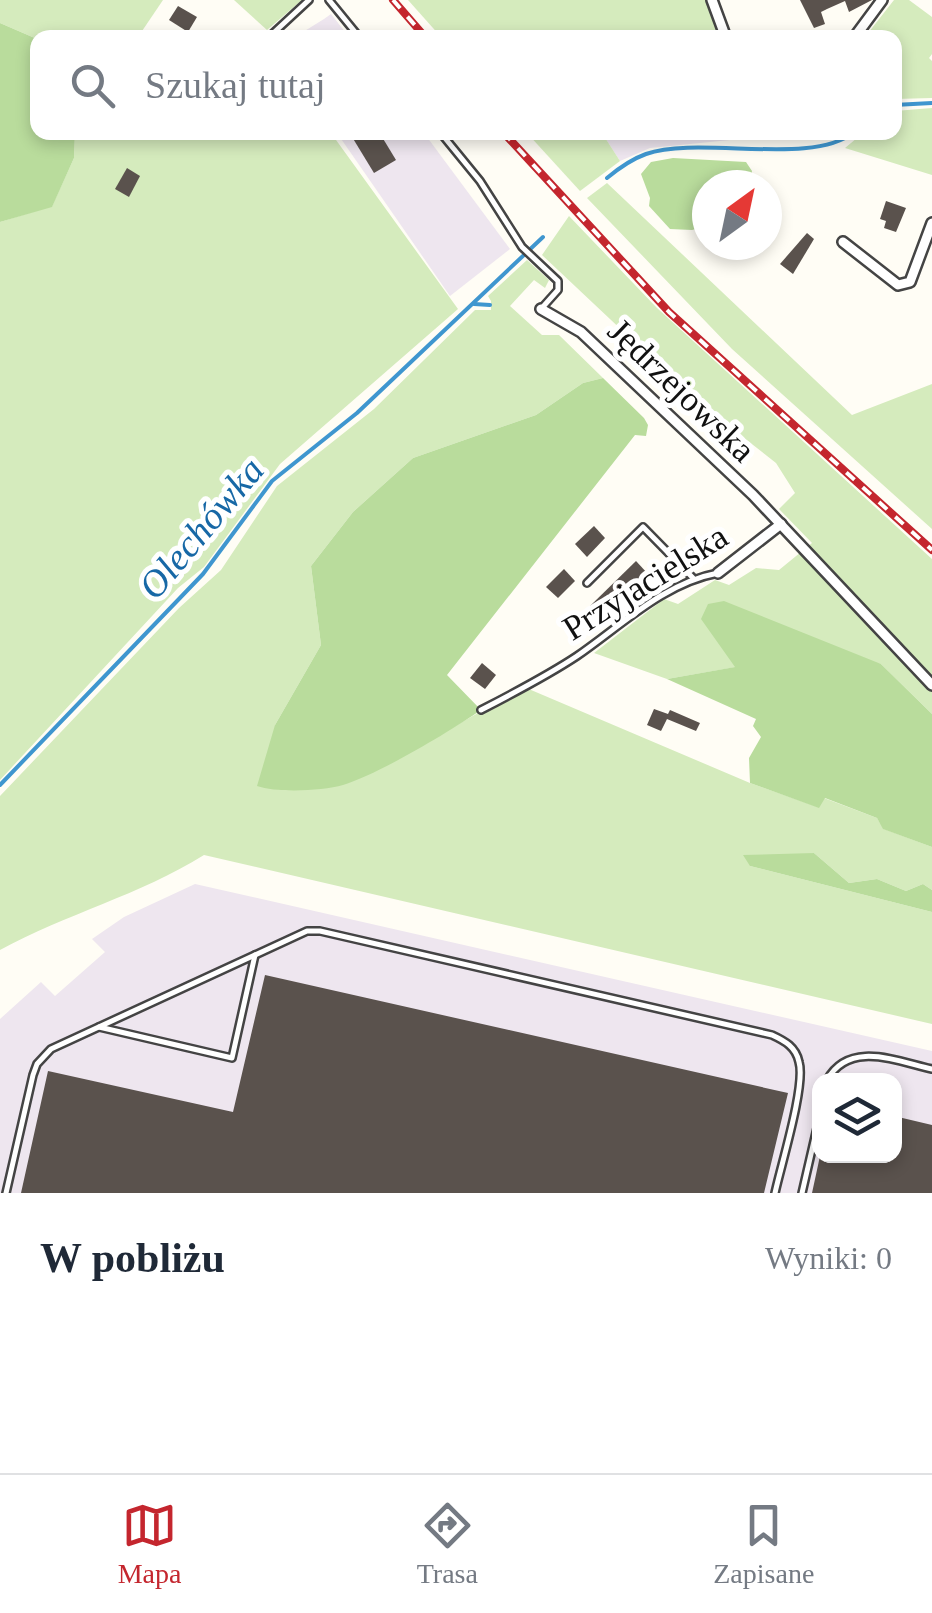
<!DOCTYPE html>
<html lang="pl">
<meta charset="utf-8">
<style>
:root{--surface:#fff;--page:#f6f6f7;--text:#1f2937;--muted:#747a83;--line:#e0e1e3;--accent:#c4262e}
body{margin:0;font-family:Georgia,serif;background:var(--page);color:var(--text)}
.controls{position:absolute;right:30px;bottom:30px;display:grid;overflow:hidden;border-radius:20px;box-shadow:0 5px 15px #0003}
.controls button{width:90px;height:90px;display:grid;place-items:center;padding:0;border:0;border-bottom:2px solid var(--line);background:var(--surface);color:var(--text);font:50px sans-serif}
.compass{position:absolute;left:692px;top:170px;width:90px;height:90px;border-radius:50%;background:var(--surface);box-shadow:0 5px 15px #0003;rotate:33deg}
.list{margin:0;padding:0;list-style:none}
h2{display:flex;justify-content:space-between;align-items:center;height:130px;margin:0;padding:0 40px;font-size:42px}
h2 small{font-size:32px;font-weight:400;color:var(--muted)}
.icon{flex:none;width:55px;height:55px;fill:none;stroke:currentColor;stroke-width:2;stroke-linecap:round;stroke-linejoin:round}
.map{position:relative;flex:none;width:932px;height:1193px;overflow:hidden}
.search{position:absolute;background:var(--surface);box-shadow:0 5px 15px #0003;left:30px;right:30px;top:30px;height:110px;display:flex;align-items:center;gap:25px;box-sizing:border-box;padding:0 35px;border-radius:20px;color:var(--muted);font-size:38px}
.sheet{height:280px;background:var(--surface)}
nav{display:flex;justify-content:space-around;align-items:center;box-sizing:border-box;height:140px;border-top:2px solid var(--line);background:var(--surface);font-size:28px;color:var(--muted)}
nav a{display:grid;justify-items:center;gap:5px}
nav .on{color:var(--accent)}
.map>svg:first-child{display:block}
.industrial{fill:#eee6ef;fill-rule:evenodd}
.green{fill:#d5ebbd}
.forest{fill:#b9dc9c}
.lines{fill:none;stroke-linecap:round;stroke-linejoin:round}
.stream{stroke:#3f96cf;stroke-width:4}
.building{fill:#5a524d}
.lane-casing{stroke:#444;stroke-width:10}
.street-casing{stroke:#444;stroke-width:14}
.lane{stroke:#fff;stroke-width:5}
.street{stroke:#fff;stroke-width:9}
.rail-casing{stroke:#c4262e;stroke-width:8}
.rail{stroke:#fff;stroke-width:4;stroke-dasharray:11;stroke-linecap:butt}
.labels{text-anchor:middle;stroke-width:10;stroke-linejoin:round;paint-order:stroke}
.street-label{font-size:35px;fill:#111;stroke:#fff}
.water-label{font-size:38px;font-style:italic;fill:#1768a6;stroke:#fff}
</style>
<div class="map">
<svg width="932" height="1193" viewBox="0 0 932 1193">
<rect width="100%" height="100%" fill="#fffdf5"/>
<g class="industrial">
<polygon points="331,14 349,37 295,37 324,19"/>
<polygon points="758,132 760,137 650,148 620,161 602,133"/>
<polygon points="337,133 424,133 510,249 450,296"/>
<path d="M195 884 932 1051V1193H0V1019L41 982 55 996 105 952 92 939 124 917ZM820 1080H894V1156H820Z"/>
</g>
<g class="green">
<polygon points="0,0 163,0 138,37 37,39 0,23"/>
<polygon points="234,0 302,0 267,30"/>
<polygon points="408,0 709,0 723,37 441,37"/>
<polygon points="894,0 909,0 932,17 932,54 929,58 932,61 932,98 895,99 894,38 865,37"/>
<polygon points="932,108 932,175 845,148 863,133 894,132 895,111"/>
<polygon points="75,133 331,133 458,309 280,464 204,567 178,588 0,780 0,222 52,206 74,158"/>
<polygon points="527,133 602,133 620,161 580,191"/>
<polygon points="607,183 852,415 932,384 932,529 732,349 587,198"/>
<polygon points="569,216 657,308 932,559 932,714 881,664 722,646 736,667 667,679 594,653 664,599 678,604 715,580 729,585 756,568 779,570 812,543 779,509 795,493 776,463 697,401 542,255"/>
<path d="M527 260 549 280 545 288 534 280 510 306 542 335H559L603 378 583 383 536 415 413 458 353 512 311 566 321 645 275 725 341 785 375 771 524 687 750 783 818 807 824 798 877 818 884 829 932 847V890L923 884 906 891 877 879 849 883 814 853 750 866 932 912V1024L204 855C140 895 66 914 0 950V796L179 608 221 570 277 486 374 409 475 310H491V301L488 296Z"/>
</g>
<g class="forest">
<polygon points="0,23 37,39 38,132 75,133 74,158 52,207 0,222"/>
<polygon points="673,158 746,162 752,171 750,182 707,185 707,226 692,230 670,229 649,206 650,198 641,174 651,162"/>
<path d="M603 378 644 418 648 425 646 436 635 435 447 675 481 710C449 732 379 774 343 785 322 791 277 793 257 786L275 725 321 645 311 566 353 512 413 458 536 415 583 383Z"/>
<polygon points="724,601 881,664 932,714 932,847 883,829 877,818 825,798 819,808 750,783 749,758 761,737 753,726 756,719 667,679 735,667 701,619 708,604"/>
<polygon points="814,853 849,883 877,879 906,891 923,884 932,890 932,912 750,866 743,855"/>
</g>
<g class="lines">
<g class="stream">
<polyline points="894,105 932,103"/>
<path d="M607 178C619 168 632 159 646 154 699 135 812 167 854 132"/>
<polyline points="474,304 490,305"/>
<polyline points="0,785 203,574 272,481 357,413 543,237"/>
</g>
</g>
<g class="building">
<polygon points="800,0 872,0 849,12 845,1 827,9 821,12 825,24 814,28"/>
<polygon points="178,6 197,17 188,32 169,20"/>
<polygon points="349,132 379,132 396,160 374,173"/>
<polygon points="127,168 140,176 129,197 115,189"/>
<polygon points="886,201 906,208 896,232 884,228 886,221 880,219"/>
<polygon points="807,233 814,239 793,274 780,264"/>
<polygon points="594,526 605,538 587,557 575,544"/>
<polygon points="636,561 648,574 601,618 589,607"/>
<polygon points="564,569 575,581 558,598 546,587"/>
<polygon points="482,663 496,675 485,689 470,678"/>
<polygon points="654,709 668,714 670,710 700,723 696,731 667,719 661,731 647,725"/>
<polygon points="265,975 788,1093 764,1193 21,1193 48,1071 233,1112"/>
<polygon points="894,1116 932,1125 932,1193 812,1193 820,1156 894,1156"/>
</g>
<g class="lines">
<defs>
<g id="lane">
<polyline points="329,0 360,38"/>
<polyline points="268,38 309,0"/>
<polyline points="440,132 480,181 522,247 558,281 558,290 541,309"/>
<polyline points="587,583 643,527 693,578"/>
<path d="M481 710C514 693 547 676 577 656 622 625 664 583 718 573"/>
<polyline points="99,1027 232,1058 255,955"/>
<path d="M827 1080C849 1040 896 1061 932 1069"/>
<path d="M6 1193 33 1075 37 1064 51 1049 307 931H320L772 1035C785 1041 796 1047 799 1062 806 1085 781 1165 775 1193"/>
<polyline points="802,1193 820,1115"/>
</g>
<g id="street">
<polyline points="712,0 726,38"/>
<polyline points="854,38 882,0"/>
<polyline points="765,132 780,132"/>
<polyline points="843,242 898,285 910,282 932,223"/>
<polyline points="541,309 581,332 753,495 932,685"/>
<polyline points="718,573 781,524"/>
</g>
</defs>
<use href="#lane" class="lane-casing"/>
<use href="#street" class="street-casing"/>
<use href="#lane" class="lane"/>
<use href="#street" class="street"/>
<defs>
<g id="rail">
<polyline points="393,0 426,38"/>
<polyline points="503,132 669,312 932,550"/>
</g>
</defs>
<use href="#rail" class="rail-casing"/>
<use href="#rail" class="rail"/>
</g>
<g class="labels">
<g class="street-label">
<text transform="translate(682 390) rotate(44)" y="12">Jędrzejowska</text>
<text transform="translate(645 582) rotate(-32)" y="12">Przyjacielska</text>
</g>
<g class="water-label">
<text transform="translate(201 528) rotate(-50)" y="13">Olechówka</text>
</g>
</g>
</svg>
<div class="controls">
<button><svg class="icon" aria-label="layers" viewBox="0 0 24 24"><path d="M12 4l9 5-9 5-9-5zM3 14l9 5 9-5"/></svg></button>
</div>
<svg class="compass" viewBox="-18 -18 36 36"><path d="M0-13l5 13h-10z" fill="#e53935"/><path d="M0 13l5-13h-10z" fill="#747a83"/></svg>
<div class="search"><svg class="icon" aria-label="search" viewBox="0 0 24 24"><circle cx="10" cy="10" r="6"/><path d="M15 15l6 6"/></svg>Szukaj tutaj</div>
</div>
<section class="sheet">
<h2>W pobliżu<small>Wyniki: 0</small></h2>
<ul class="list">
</ul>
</section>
<nav>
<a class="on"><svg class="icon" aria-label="map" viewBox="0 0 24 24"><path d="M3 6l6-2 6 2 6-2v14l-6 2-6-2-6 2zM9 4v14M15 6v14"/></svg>Mapa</a>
<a><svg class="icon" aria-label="directions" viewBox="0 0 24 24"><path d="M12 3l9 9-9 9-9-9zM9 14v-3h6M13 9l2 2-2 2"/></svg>Trasa</a>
<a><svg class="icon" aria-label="saved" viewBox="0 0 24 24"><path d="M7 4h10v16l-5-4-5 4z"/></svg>Zapisane</a>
</nav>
